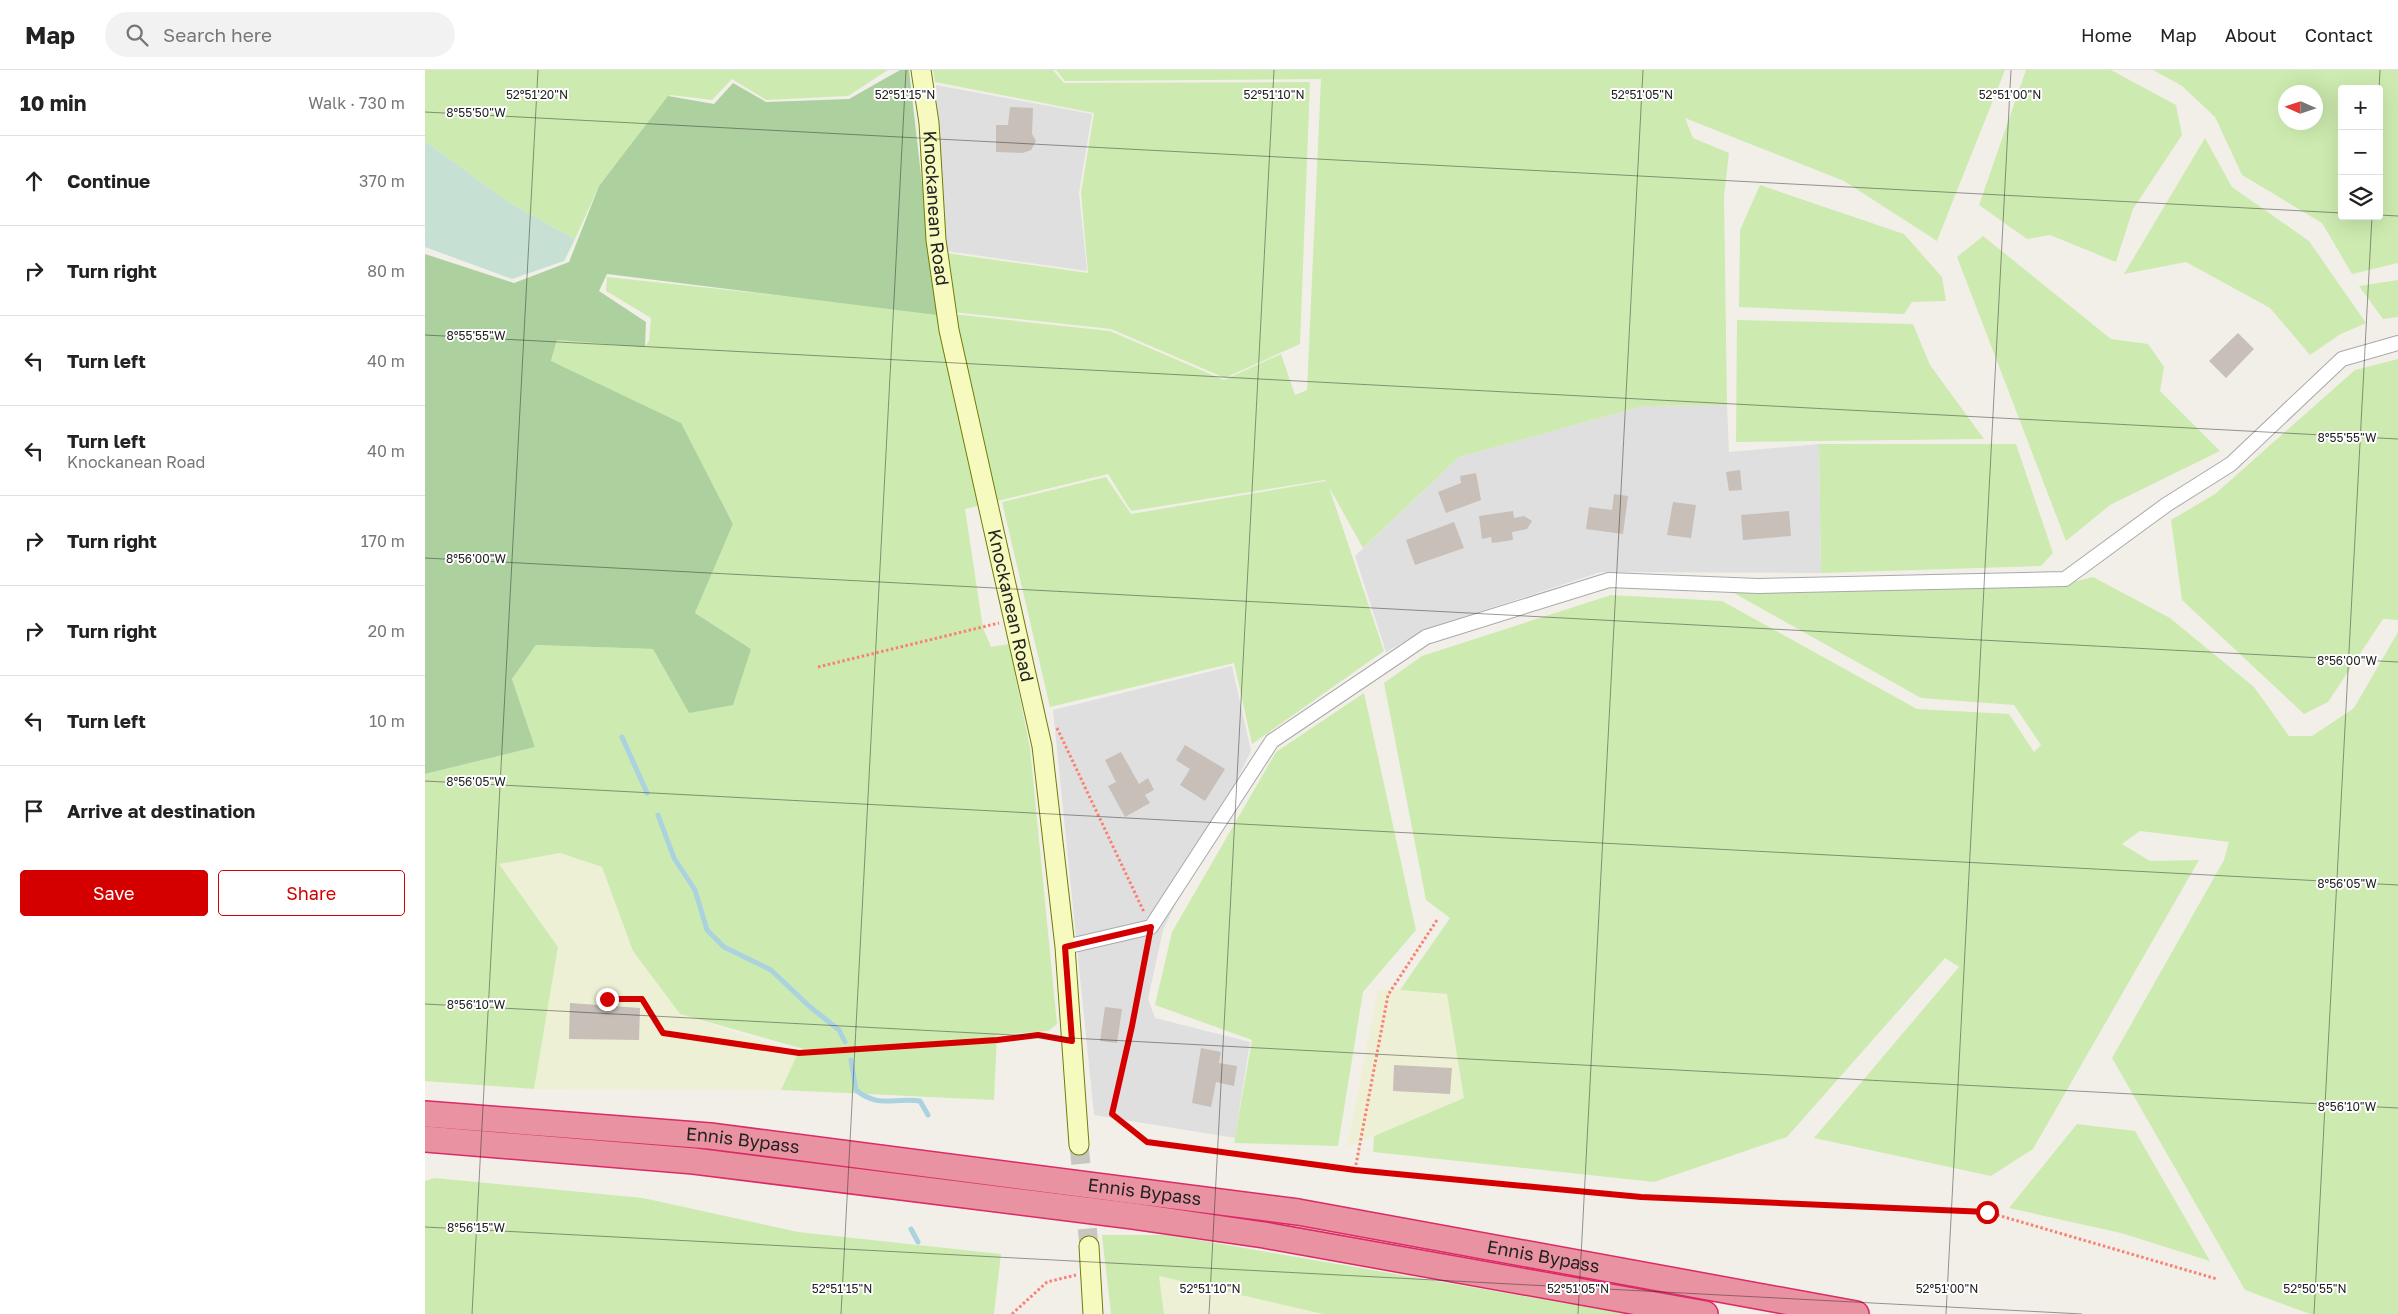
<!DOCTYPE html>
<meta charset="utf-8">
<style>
:root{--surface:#fff;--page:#f2f2f2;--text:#222;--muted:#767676;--line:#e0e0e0;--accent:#d40000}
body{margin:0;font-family:"Golos Text",sans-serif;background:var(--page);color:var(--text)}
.controls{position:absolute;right:15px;top:15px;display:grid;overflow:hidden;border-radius:5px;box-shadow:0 5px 20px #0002}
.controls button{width:45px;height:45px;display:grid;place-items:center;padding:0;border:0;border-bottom:1px solid var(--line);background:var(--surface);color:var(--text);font:25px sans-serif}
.compass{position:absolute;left:1853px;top:15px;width:45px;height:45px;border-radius:50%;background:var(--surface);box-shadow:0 5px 20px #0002;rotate:273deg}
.stop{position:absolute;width:15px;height:15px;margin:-11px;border:4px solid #d40000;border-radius:50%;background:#fff}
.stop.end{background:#d40000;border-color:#fff;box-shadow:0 1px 5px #0008}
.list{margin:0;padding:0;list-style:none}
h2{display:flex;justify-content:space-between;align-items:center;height:65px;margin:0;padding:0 20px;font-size:21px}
h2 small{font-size:16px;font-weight:400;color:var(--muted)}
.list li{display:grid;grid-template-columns:32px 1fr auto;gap:15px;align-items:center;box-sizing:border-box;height:90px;padding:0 20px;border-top:1px solid var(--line)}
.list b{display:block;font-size:19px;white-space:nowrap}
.list p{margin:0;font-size:16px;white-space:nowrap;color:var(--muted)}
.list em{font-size:16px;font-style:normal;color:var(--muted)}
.actions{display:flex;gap:10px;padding:15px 20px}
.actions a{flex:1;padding:11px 0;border:1px solid var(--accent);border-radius:5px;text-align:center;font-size:18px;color:var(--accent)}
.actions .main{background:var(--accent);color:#fff}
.icon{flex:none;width:28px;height:28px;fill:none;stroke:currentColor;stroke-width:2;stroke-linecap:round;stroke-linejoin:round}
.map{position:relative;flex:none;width:1973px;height:1244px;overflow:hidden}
header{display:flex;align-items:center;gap:30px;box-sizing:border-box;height:70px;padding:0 25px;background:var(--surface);border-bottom:1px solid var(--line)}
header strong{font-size:24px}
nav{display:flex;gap:28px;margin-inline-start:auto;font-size:18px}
.search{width:350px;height:45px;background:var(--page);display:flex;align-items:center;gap:12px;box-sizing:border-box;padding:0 18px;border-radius:28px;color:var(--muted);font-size:19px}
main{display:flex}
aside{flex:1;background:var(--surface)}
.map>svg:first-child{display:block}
.residential{fill:#e0dfdf}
.farmland{fill:#eef0d5}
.grass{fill:#cdebb0;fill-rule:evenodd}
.forest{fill:#add19e}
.wetland{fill:#c6e0d4}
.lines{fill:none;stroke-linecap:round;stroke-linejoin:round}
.stream{stroke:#aad3df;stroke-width:5}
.building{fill:#c7bfb8}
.secondary-tunnel{stroke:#c8c6c1;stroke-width:19;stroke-dasharray:19 9;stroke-linecap:butt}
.street-casing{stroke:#a9a9a9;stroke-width:16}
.secondary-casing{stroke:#707d05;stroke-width:21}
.highway-casing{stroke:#dc2a67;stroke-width:28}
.path{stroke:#fa8072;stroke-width:3;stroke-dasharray:2.5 2.5;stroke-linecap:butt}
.street{stroke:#fff;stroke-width:14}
.secondary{stroke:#f7fabf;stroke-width:19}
.highway{stroke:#e892a2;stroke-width:25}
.route{stroke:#d40000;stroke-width:6}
.ticks{fill:none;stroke:#222;stroke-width:1;stroke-opacity:0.45}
.labels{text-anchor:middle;stroke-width:4;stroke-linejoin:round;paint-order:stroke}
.street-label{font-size:18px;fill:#222;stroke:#fff}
.ticks-label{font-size:12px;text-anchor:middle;fill:#222;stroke:#fff;stroke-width:4;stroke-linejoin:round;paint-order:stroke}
</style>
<header>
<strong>Map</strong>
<div class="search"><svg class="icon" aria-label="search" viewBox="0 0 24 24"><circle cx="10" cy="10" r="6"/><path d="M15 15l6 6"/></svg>Search here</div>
<nav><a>Home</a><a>Map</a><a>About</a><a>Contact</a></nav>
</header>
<main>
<aside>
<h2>10 min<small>Walk · 730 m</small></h2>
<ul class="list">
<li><svg class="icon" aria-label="ahead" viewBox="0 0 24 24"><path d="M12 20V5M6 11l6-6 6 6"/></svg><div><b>Continue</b></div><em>370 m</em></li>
<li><svg class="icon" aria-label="right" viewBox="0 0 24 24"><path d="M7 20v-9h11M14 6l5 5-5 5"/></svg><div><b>Turn right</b></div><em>80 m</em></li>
<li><svg class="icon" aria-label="left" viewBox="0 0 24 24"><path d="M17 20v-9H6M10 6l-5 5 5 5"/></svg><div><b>Turn left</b></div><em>40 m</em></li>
<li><svg class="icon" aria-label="left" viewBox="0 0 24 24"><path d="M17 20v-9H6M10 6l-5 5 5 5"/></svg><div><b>Turn left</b><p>Knockanean Road</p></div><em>40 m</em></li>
<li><svg class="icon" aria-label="right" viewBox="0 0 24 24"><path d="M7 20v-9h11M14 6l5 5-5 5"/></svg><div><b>Turn right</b></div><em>170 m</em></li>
<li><svg class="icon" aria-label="right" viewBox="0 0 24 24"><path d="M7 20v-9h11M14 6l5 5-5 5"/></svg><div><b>Turn right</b></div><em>20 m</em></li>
<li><svg class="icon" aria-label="left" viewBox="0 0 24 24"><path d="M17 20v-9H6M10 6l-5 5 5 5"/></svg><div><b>Turn left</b></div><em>10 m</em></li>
<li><svg class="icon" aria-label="arrive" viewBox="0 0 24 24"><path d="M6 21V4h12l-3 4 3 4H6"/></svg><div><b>Arrive at destination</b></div></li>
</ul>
<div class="actions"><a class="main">Save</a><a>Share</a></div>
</aside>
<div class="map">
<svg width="1973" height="1244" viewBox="0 0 1973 1244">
<rect width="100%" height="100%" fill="#f2efe9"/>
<g class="residential">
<polygon points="511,15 667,44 654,123 662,201 521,181"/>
<polygon points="1302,335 1304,382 1394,374 1396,503 1176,502 1002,559 961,582 930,486 1034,387 1218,336"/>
<polygon points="807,596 826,681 738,860 723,929 730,948 825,972 810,1068 669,1045 628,640"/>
</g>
<g class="farmland">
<polygon points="135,783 177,797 208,881 255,944 373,983 356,1020 109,1019 133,877 74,794"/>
<polygon points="953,919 1022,923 1039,1028 922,1077"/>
<polygon points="734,1206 898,1244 739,1244"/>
</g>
<g class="grass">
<polygon points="0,0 463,0 423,26 341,30 307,9 287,30 245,25 174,116 150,169 85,133 0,71"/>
<polygon points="508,0 628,0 639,13 885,12 875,274 800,308 686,259 527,242 521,183 663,203 656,123 669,43 510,12"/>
<polygon points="631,0 1580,0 1512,171 1419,111 1260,48 1268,68 1304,83 1299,126 1302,335 1218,336 1034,387 938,478 904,417 959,581 827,674 809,593 625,637 577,432 681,407 706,444 901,411 900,410 706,441 683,404 540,439 558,558 566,577 584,574 605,678 632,954 623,961 572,965 569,1030 356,1020 373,983 533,973 379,979 255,944 208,881 177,797 135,783 74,794 133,877 109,1019 0,1011 0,704 110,677 87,609 111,575 228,579 264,643 326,579 270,543 308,454 256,354 126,292 132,270 220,276 224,271 226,248 181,221 182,207 685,261 799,310 856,284 870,325 882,320 896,9 640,11"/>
<polygon points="1601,0 1686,0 1751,35 1757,65 1708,139 1691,192 1625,165 1602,169 1554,135"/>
<path d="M1728 0H1973V193L1927 204 1897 153 1817 105 1790 47 1757 16ZM1917 19H1954V146H1917ZM1860 22H1890V52H1860Z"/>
<polygon points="1780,68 1807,117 1884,171 1941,253 1914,265 1885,285 1845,238 1761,192 1699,204"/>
<polygon points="1335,115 1479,164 1517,207 1521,231 1487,232 1479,244 1314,237 1315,160"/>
<polygon points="1558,166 1686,269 1723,274 1739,297 1735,321 1795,381 1685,435 1641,471 1532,187"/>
<polygon points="1973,210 1973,247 1958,249 1934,216"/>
<polygon points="1312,250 1488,254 1505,295 1559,369 1311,372"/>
<polygon points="1973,289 1973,550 1958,549 1903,632 1879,644 1757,530 1746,450 1790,424 1930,300"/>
<polygon points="1394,374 1591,374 1628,483 1616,496 1396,503"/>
<polygon points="1668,507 1745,548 1829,617 1864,666 1887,666 1929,638 1973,562 1973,1244 1885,1244 1820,1220 1687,988 1799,790 1804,772 1715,761 1697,774 1725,791 1774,790 1608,1079 1566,1106 1389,1068 1534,897 1520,888 1362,1067 1229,1112 948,1082 949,1066 1039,1028 1022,924 975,920 1025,848 1001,830 959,613 997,586 1186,525 1297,531 1492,639 1584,644 1609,682 1616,675 1589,635 1496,628 1307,522 1365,523 1640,514"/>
<polygon points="939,623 991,860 938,922 913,1076 809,1073 827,970 730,935 747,862 851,682"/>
<polygon points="1652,1054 1710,1061 1785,1191 1696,1163 1584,1138"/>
<polygon points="10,1108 218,1128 373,1162 576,1184 569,1244 0,1244 0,1111"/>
<polygon points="677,1165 744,1165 1203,1244 898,1244 734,1206 739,1244 686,1244"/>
</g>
<polygon class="forest" points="475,0 484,0 512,245 182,204 174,221 221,252 220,277 132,270 126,291 256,353 308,454 270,543 326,579 308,635 264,643 228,579 111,575 87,609 110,677 0,704 0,184 89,213 144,192 174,116 243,26 289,34 308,13 341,32 424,29"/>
<polygon class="wetland" points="0,71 85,133 150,169 139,191 87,209 0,177"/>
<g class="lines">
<g class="stream">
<polyline points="197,667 222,723"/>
<polyline points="233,745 249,788 270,820 282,860 299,877 346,900 384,936 414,960 420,972"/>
<path d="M426 990 431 1020C454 1039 469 1027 495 1031L503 1045"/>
<polyline points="486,1159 493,1172"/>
</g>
</g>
<g class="building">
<polygon points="585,37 608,38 607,64 611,71 606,80 598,83 571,82 571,55 583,55"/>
<polygon points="1813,263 1829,279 1801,308 1784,291"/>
<polygon points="1315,400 1317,420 1304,421 1301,402"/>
<polygon points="1051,403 1056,430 1021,443 1013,422 1036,413 1035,406"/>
<polygon points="1189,424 1203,426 1198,464 1161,459 1164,437 1187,440"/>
<polygon points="1248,432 1271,435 1266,468 1242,465"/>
<polygon points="1088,441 1089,448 1099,446 1107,451 1102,459 1087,462 1088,470 1067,473 1066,467 1057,469 1054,446"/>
<polygon points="1364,441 1366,466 1318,470 1316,445"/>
<polygon points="1029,452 1039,478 990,495 981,470"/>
<polygon points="760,675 800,699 780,731 755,715 765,699 751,690"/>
<polygon points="696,682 714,714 723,708 729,720 720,725 725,733 700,747 683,716 691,712 680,690"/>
<polygon points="145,933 215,938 214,970 144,969"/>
<polygon points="680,937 697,939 692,973 675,971"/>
<polygon points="776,978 796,982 794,993 812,996 809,1016 791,1012 786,1037 767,1033"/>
<polygon points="969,995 1027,998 1025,1024 968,1021"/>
</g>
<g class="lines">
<polyline class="secondary-tunnel" points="654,1075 664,1176"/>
<defs>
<polyline id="street" points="640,877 726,857 847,671 1001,567 1184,510 1333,516 1640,509 1741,435 1806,394 1917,289 1973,273"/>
<g id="secondary">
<path id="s1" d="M496 0 504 53 511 170 524 260 617 676 640 877 654 1075"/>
<polyline points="664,1176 668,1244"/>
</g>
<g id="highway">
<path id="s2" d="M0 1044 285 1066 873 1142 1431 1244"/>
<polyline points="0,1069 269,1091 708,1146 839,1165 1280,1244"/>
</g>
</defs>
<use href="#street" class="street-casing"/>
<use href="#secondary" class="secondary-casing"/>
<use href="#highway" class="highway-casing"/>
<g class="path">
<polyline points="393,597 574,553"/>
<polyline points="632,658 719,842"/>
<polyline points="723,872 687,1045 722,1072 930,1100 1216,1127 1562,1142 1792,1209"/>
<polyline points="182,929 217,929 238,963 373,983 571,971 613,965 630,968"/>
<polyline points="930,1100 963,925 1012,850"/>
<polyline points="587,1244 622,1212 651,1205"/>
</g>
<use href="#street" class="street"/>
<use href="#secondary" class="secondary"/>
<use href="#highway" class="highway"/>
</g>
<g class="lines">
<polyline class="route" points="182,929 217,929 238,963 374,983 572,970 613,965 647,971 640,877 726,857 707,956 687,1044 722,1072 930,1100 1216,1127 1562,1142"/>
</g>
<path class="ticks" d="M1954 19 1955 0M0 42 1917 143M1954 145 1973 146M0 265 1973 369M0 488 1973 592M0 711 1973 815M0 934 1973 1038M0 1157 1657 1244M47 1244 113 0M416 1244 481 0M784 1244 849 0M1153 1244 1218 0M1521 1244 1586 0M1889 1244 1947 146"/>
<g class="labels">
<g class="street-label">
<text dy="6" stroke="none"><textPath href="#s1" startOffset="139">Knockanean Road</textPath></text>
<text dy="6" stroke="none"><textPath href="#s1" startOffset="544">Knockanean Road</textPath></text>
<text dy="6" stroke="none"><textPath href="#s2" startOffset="319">Ennis Bypass</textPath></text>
<text dy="6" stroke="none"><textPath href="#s2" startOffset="724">Ennis Bypass</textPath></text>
<text dy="6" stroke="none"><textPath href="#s2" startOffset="1128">Ennis Bypass</textPath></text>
</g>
</g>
<g class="ticks-label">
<text x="112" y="29">52°51'20"N</text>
<text x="480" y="29">52°51'15"N</text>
<text x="849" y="29">52°51'10"N</text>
<text x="1217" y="29">52°51'05"N</text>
<text x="1585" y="29">52°51'00"N</text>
<text x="51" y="47">8°55'50"W</text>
<text x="51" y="270">8°55'55"W</text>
<text x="1922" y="372">8°55'55"W</text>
<text x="51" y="493">8°56'00"W</text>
<text x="1922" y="595">8°56'00"W</text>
<text x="51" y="716">8°56'05"W</text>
<text x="1922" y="818">8°56'05"W</text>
<text x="51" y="939">8°56'10"W</text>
<text x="1922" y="1041">8°56'10"W</text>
<text x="51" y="1162">8°56'15"W</text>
<text x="417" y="1223">52°51'15"N</text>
<text x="785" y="1223">52°51'10"N</text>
<text x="1153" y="1223">52°51'05"N</text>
<text x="1522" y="1223">52°51'00"N</text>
<text x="1890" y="1223">52°50'55"N</text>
</g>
</svg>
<div class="controls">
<button>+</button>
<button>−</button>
<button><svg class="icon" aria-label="layers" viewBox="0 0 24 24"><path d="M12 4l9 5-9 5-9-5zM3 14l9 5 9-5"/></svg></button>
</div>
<svg class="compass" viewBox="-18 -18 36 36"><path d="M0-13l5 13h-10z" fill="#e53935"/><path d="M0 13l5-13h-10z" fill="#767676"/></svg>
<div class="stop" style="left:1562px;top:1142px"></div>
<div class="stop end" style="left:182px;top:929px"></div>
</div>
</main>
